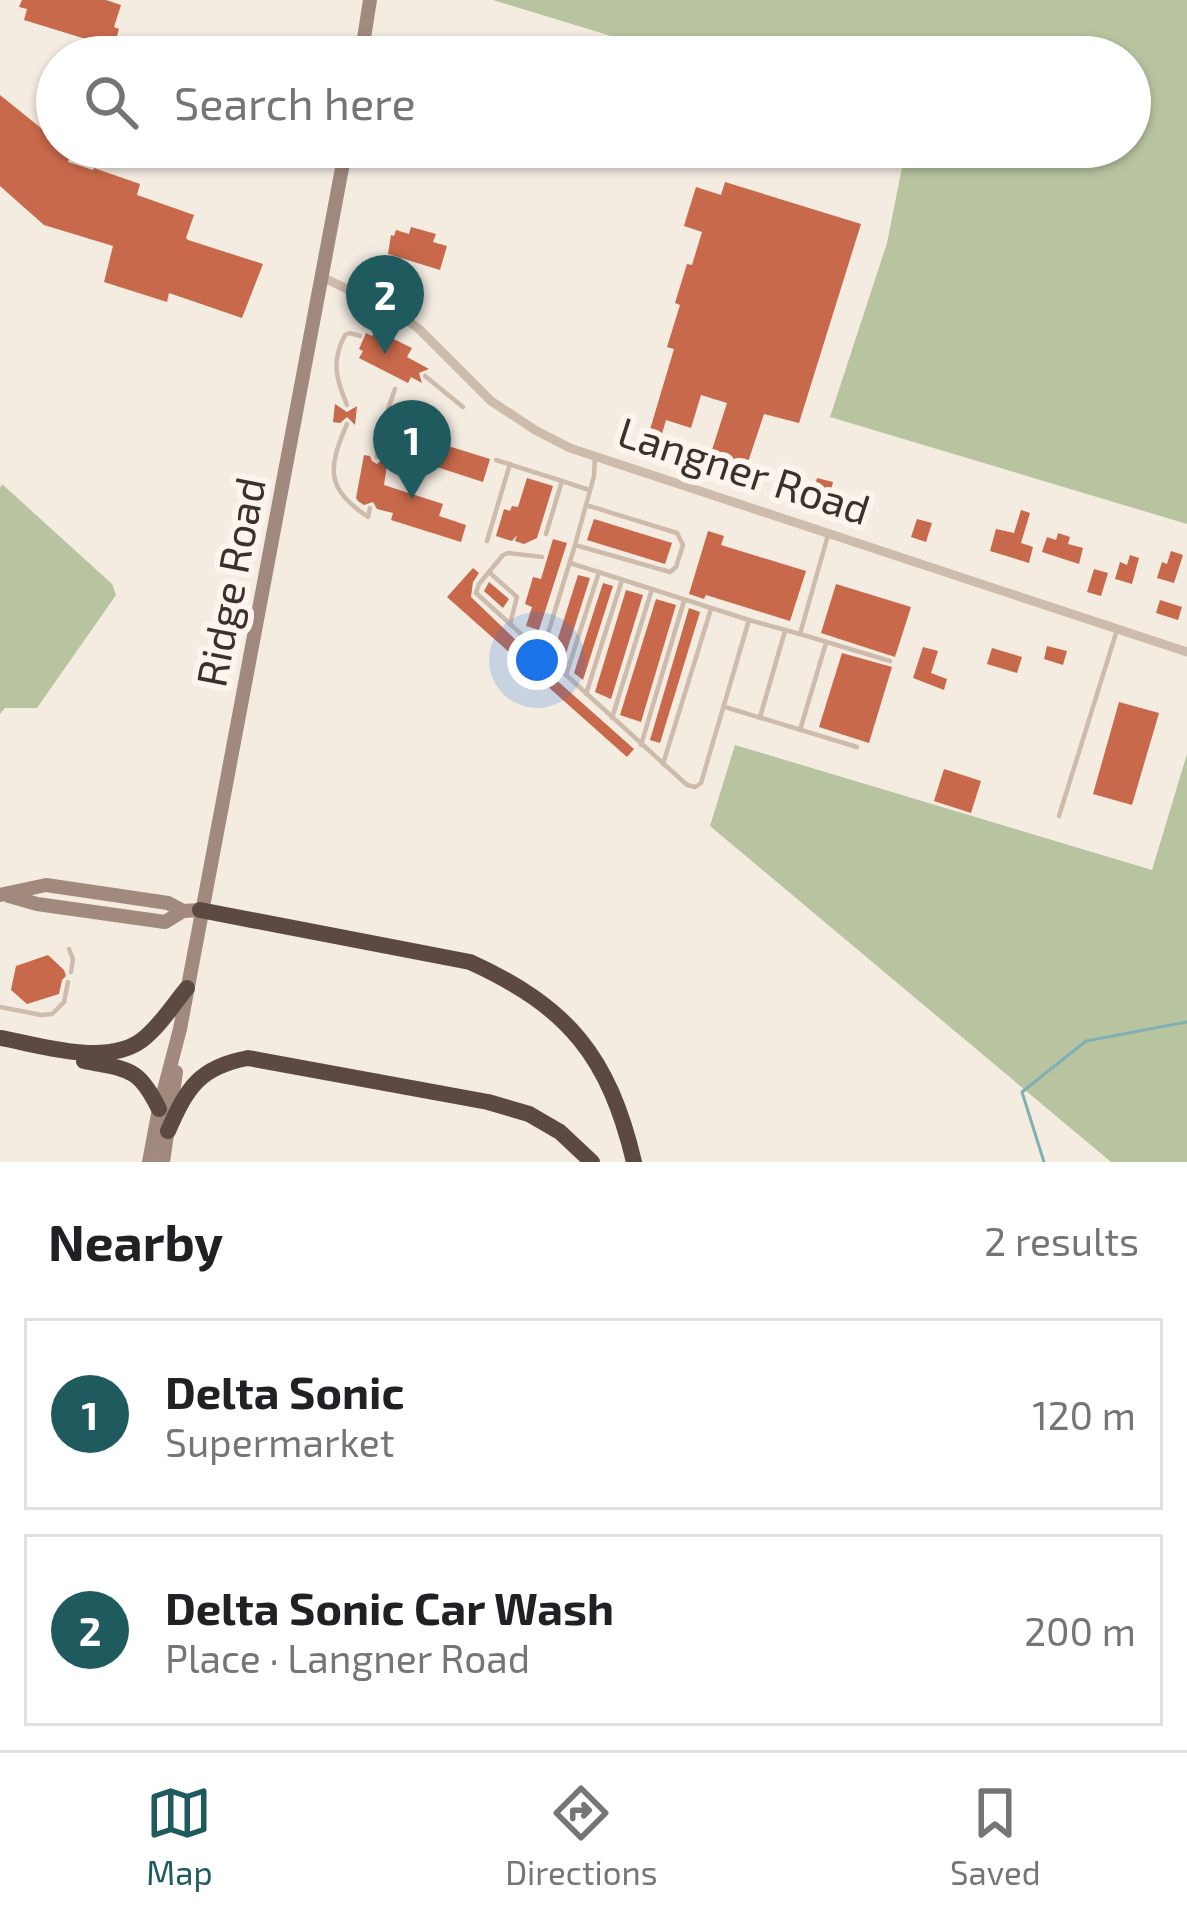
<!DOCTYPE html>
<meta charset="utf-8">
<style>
:root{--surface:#fff;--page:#f2f2f2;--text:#202124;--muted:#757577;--line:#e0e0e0;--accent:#1f5a5e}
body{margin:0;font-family:"Exo 2",sans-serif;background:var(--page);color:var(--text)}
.you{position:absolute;left:537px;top:660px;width:42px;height:42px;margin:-30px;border:9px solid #fff;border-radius:50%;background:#1a73e8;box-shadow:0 0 0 18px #1a73e833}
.badge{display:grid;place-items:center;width:78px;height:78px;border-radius:50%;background:var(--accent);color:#fff;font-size:39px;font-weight:700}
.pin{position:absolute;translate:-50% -99px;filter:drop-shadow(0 3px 6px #0008)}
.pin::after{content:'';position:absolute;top:63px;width:42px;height:36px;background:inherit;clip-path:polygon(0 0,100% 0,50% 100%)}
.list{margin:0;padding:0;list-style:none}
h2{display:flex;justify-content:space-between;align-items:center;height:156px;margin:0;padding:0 48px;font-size:51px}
h2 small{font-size:39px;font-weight:400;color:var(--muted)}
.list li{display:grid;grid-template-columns:78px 1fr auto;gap:36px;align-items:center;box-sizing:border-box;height:192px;margin:0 24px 24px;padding:0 24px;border:3px solid var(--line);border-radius:0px}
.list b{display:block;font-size:45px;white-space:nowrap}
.list p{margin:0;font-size:39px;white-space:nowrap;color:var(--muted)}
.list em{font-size:39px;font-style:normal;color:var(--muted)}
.icon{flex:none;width:66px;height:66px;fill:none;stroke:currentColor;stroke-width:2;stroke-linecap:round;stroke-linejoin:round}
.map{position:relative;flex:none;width:1187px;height:1162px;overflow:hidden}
.search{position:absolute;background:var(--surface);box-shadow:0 3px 9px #0004;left:36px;right:36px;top:36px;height:132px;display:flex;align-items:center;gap:30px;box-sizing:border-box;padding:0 42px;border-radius:66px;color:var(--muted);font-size:45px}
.sheet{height:588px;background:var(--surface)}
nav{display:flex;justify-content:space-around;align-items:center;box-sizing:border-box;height:168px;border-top:3px solid var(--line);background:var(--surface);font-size:33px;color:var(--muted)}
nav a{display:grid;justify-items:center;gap:6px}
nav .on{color:var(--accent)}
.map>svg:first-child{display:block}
.green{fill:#b8c4a0}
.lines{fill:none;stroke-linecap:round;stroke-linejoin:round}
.stream{stroke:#7fb0b2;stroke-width:3}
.building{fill:#c8694b}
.lane{stroke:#cdbbac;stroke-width:4.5}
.street{stroke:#cdbbac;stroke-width:9}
.secondary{stroke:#a18a7d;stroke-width:14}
.highway{stroke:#5c4a42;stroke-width:16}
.labels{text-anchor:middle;stroke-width:12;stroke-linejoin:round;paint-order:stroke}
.street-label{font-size:42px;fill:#3b302b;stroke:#fbf5ee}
</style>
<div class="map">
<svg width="1187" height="1162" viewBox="0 0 1187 1162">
<rect width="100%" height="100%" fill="#f4ebe1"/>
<g class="green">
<polygon points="493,0 1187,0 1187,524 830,417 887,243 906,147 1130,147 1130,57 680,57"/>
<polygon points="2,484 112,584 116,595 37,708 5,708 0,714 0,488"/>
<polygon points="735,745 1152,870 1187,754 1187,1162 1111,1162 710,826"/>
</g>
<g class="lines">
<polyline class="stream" points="1044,1162 1022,1092 1086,1041 1187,1022"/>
</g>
<g class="building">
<polygon points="22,0 106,0 121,5 114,27 119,29 112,53 87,45 89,40 24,20 27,9 19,7"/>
<polygon points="0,95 57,141 57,147 70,147 66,152 70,155 68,162 93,170 94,168 140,184 137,195 194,215 186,238 188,240 263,264 242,318 169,293 167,302 104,282 113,246 44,225 0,186"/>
<polygon points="405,147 443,147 439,160"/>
<polygon points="725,182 861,224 799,423 764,414 747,465 711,453 727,403 701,395 691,428 666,420 661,437 649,433 674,349 667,347 680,305 675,303 687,264 692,265 702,232 684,226 686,219 696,187 721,195"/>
<polygon points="411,227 436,234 433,242 447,246 440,270 388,254 391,235 394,236 396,230 409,234"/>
<polygon points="375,330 412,348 407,357 429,369 419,373 422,383 411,377 408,383 359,358 363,351 359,349 366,333 372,336"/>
<polygon points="335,404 347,412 357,406 355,425 347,417 340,423 333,422"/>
<polygon points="416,436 490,459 483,482 409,458"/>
<polygon points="364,455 370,456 372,461 377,464 384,458 388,458 384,485 443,504 439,516 466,525 461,542 391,520 393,513 377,509 373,502 364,505 358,501 356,498"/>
<polygon points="527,478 553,486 537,538 524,544 515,541 517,535 512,541 496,536 504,509 510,511 512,506 518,507"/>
<polygon points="817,478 833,482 828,503 812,499"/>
<polygon points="1021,510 1030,513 1021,543 1033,547 1029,563 990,551 996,529 1014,533"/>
<polygon points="594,519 672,543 665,564 587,540"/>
<polygon points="917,519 932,523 926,542 911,537"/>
<polygon points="708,531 724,536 721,545 806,571 790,621 706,595 704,599 689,594"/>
<polygon points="1058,533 1070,537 1068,544 1083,548 1079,564 1042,552 1047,537 1056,540"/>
<polygon points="553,539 567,543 539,630 526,626 532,607 525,604 533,577 541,579"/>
<polygon points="1171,551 1183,555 1174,583 1157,578 1162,562 1167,564"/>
<polygon points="1130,555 1139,558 1132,584 1115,579 1120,562 1127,565"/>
<polygon points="473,568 479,573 473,582 471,597 524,648 518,646 634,749 627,757 447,597"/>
<polygon points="1094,569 1108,573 1101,596 1087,592"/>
<polygon points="578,575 590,578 564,660 553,654"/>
<polygon points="489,582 509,599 503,608 484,591"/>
<polygon points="603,583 613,586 583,680 574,673"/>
<polygon points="836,584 911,607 895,657 821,633"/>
<polygon points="626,590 643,595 611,699 595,692"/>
<polygon points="656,599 676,605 641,722 620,715"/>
<polygon points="1160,600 1182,607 1178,620 1156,613"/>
<polygon points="689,608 700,612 660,743 650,740"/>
<polygon points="1047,646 1067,651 1063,665 1044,659"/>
<polygon points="923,647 938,651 931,673 947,679 944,690 913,678"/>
<polygon points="992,648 1022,657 1017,673 987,664"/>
<polygon points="842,653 892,667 869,743 819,727"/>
<polygon points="1119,702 1159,713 1132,805 1093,794"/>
<polygon points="944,769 981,781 971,813 934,801"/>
<polygon points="48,955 64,970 66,976 62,980 59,994 27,1004 11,990 16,966"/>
</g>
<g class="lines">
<g class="lane">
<polyline points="425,376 463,407"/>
<path d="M347 405C336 379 331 361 345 335L350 333 360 336"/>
<path d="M347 424C328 468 325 488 368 517L370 508"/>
<polyline points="377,457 383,424 395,389"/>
<polyline points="496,460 562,481"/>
<polyline points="546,534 562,481 589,490"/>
<polyline points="487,541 510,464"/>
<polyline points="575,545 670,572 676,567 683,545 677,533 586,505"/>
<polyline points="542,557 508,553 503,555 479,584 476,593 542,653 575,545 594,476 595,456"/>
<polyline points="489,572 517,597 510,624"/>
<polyline points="749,620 800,634 828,535"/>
<polyline points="800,634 890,661"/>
<polyline points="542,653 687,785 695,787 701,783 749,620 570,563"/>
<polyline points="566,675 599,572"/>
<polyline points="586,694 622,580"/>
<polyline points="725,707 857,747"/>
<polyline points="760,717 785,631"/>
<polyline points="612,718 652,589"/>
<polyline points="800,730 826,643"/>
<polyline points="641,745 684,601"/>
<polyline points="663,764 711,609"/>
<polyline points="1059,816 1117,630"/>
<polyline points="69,949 73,959 71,972"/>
<polyline points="0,1007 41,1015 52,1014 64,1002 68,982"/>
</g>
<polyline class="street" points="322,277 399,314 419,329 491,401 535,430 570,448 1187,652"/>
<g class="secondary">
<polyline points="361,57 370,0"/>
<polyline points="0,895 46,885 168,903 183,911 200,910"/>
<polyline points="9,896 37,904 165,922 183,911"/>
<polyline points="149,1162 159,1109 180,1029 346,147"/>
<polyline points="163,1162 176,1072"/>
</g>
<g class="highway">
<path d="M200 910 470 962C569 1007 609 1057 634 1162"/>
<path d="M0 1038C41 1045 106 1067 142 1040 160 1026 173 1005 187 988"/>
<path d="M84 1061C128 1070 138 1066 159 1109"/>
<path d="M168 1131C187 1088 199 1067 248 1058L488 1102 529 1114 560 1132 592 1162"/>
</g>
</g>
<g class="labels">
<g class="street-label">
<text transform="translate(744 471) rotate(18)" y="15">Langner Road</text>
<text transform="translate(231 582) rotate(-79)" y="15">Ridge Road</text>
</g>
</g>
</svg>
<div class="you"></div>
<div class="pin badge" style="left:412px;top:499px">1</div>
<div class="pin badge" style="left:385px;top:354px">2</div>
<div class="search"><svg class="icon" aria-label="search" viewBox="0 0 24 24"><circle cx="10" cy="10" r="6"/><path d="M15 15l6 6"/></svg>Search here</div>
</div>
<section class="sheet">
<h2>Nearby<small>2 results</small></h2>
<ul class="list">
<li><span class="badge">1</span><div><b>Delta Sonic</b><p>Supermarket</p></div><em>120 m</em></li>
<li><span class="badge">2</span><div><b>Delta Sonic Car Wash</b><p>Place · Langner Road</p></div><em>200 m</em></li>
</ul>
</section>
<nav>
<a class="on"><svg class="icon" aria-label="map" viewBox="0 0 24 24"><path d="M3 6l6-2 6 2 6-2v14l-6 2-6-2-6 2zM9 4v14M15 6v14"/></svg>Map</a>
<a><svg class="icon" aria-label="directions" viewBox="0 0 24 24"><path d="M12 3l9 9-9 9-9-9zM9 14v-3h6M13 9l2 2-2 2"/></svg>Directions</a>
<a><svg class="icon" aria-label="saved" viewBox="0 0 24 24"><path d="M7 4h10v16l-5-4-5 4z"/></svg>Saved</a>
</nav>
